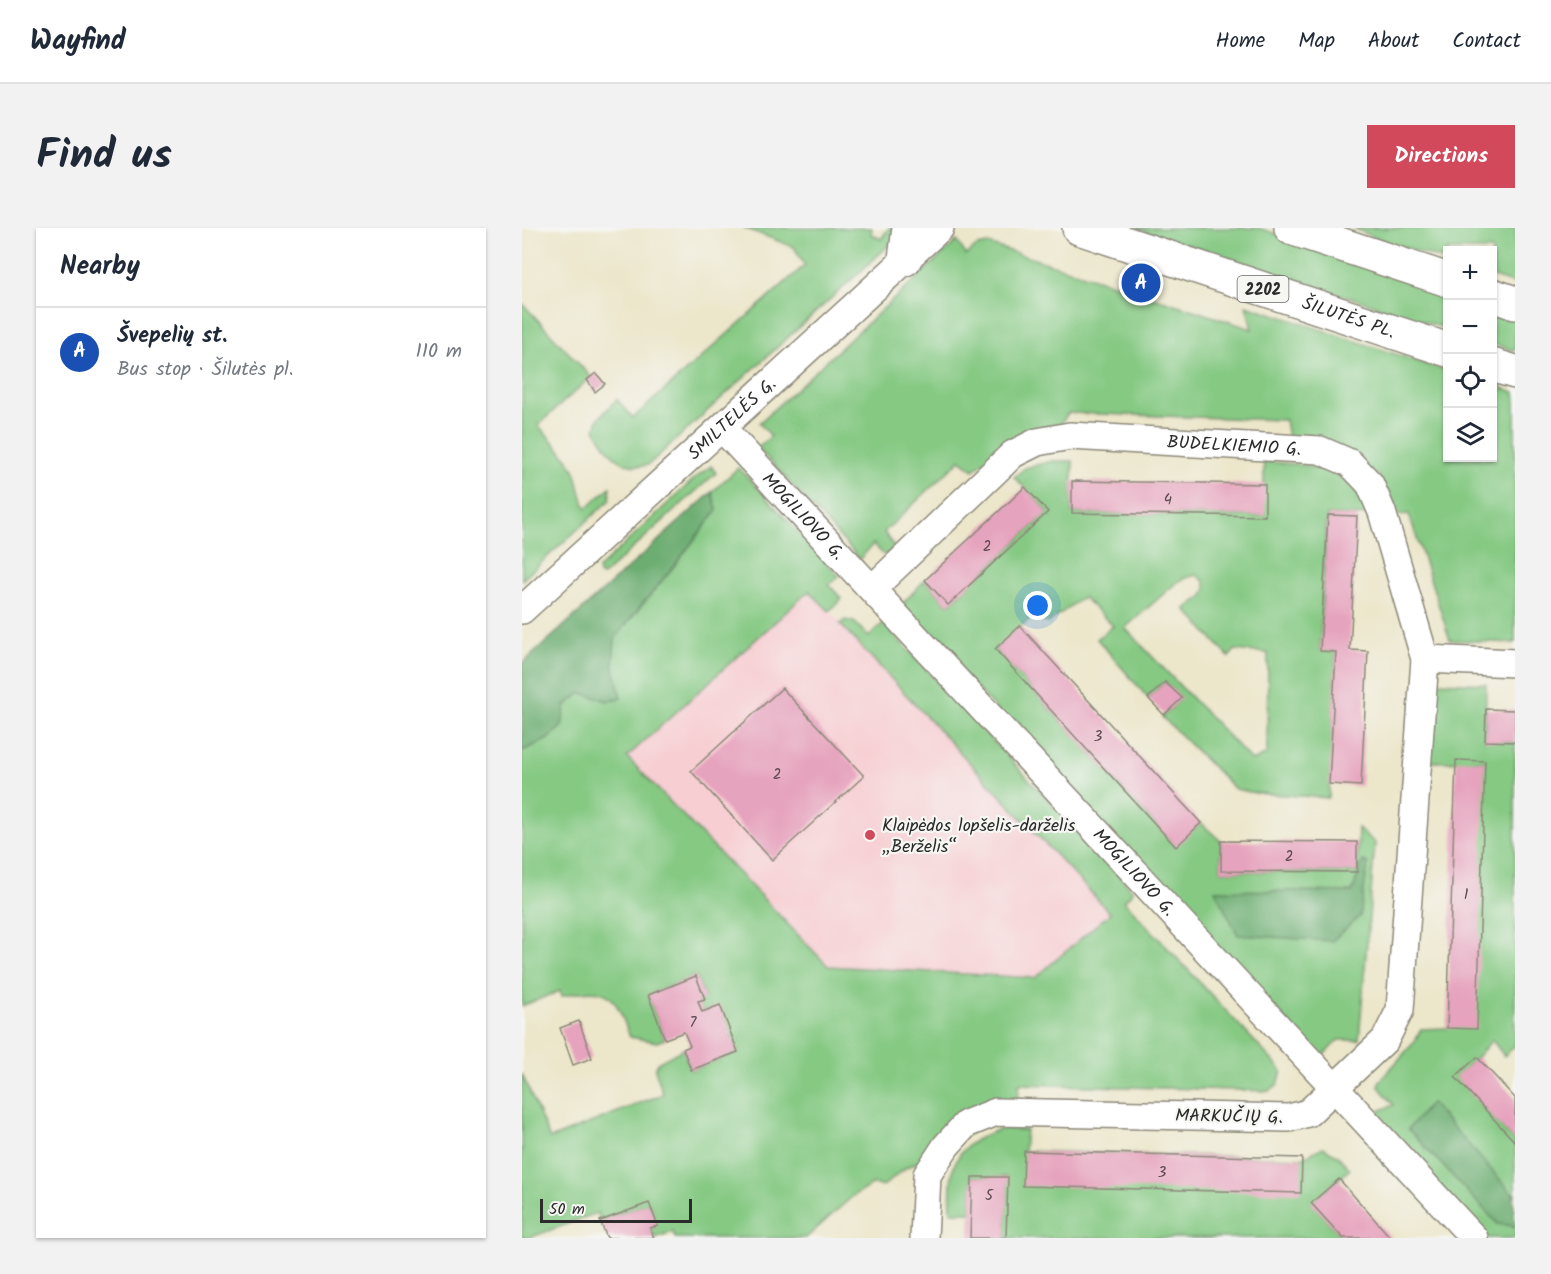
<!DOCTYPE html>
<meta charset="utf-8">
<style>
:root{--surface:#fff;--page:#f2f2f3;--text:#1f2937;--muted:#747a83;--line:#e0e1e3;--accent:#d1495b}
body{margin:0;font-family:Kalam,sans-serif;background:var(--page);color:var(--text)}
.controls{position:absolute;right:18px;top:18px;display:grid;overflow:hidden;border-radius:0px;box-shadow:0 2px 4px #0004}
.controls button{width:54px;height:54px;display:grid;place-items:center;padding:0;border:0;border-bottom:2px solid var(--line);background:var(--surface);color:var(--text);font:30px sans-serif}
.scale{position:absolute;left:18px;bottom:15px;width:152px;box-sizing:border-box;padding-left:6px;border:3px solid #2b2b2b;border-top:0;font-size:16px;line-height:21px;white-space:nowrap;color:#2b2b2b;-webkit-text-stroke:4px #f6f6f2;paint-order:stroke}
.you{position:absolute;left:516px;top:378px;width:21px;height:21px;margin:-15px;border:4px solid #fff;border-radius:50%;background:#1a73e8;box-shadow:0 0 0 9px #1a73e833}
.badge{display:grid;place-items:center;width:39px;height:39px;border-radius:50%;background:var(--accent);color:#fff;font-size:20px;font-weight:700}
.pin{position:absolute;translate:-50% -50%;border:3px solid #fff;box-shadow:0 2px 6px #0006}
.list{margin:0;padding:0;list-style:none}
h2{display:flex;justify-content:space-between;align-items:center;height:78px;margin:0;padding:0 24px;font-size:26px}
h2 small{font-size:20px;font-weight:400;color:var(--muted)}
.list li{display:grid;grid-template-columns:39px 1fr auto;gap:18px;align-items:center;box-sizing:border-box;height:90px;padding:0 24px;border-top:2px solid var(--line)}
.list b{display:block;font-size:22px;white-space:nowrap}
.list p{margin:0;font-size:20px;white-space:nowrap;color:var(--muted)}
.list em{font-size:20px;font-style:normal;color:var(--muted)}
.icon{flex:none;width:33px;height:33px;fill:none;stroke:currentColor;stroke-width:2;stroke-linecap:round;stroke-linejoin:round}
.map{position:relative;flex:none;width:993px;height:1010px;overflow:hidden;border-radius:0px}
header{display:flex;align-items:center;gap:36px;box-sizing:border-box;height:84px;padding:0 30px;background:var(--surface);border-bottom:2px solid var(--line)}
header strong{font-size:28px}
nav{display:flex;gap:33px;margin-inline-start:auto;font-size:21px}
.intro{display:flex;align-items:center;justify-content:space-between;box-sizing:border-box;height:144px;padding:0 36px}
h1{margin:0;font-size:42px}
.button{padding:15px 27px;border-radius:0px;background:var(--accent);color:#fff;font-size:21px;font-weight:700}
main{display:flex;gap:36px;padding:0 36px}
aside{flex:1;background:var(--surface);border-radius:0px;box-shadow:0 2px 4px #0004}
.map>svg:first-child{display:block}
.built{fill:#f7cfd3}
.green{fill:#85c983;stroke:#587a57;stroke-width:1.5;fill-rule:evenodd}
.forest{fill:#6cad71;stroke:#4c6c4e;stroke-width:1.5}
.building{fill:#e6a3bd}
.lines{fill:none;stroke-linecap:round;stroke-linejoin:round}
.minor-casing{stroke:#8c887a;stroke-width:30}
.major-casing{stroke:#8c887a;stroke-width:36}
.minor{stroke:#fff;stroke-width:27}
.major{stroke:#fff;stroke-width:33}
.poi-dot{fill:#d1495b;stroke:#f6f6f2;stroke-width:2}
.labels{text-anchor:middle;stroke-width:4.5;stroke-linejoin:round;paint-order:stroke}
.number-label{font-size:15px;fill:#5a4950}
.shield{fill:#f6f6f2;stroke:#686867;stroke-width:1.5}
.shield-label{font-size:16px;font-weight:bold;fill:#2b2b2b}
.street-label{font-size:18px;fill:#2b2b2b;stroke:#f6f6f2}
.poi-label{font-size:18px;fill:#2b2b2b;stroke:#f6f6f2;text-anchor:start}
</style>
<header>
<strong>Wayfind</strong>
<nav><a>Home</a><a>Map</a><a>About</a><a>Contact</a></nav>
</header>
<div class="intro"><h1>Find us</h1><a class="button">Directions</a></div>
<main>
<aside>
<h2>Nearby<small></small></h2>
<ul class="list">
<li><span class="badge" style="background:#1a4fb4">A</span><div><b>Švepelių st.</b><p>Bus stop · Šilutės pl.</p></div><em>110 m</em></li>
</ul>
</aside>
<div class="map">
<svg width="993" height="1010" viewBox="0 0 993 1010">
<rect width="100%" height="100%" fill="#f6f6f2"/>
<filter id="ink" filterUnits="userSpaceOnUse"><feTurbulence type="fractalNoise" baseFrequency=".0167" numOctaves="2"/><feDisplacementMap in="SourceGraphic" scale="12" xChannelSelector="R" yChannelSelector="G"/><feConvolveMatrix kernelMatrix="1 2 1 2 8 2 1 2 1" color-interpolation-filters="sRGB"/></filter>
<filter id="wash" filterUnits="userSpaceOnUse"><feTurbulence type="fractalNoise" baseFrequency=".008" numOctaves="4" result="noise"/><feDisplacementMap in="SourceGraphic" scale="24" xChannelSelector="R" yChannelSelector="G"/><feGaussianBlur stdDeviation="1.35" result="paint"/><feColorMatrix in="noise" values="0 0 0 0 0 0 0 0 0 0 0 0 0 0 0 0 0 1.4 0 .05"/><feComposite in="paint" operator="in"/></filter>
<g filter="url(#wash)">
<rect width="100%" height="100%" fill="#ece6ca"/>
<polygon class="built" points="288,362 588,685 513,750 306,738 105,529"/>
<g class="green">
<path d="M222 0H350L349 6 359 11 367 0H380V3L362 22 126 237C98 243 85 223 73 201L76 191 95 171 111 190 283 37 272 19Z"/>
<polygon points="614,0 737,0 925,64 925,101"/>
<polygon points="832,0 993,0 993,56 971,49 970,22 926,22 925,33 853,10"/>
<path d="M435 13 444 27 455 18 466 16 730 101 724 77 925 143 926 230H970L971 157 993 164V415L928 412 887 286 876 287 856 247 766 210 763 192 546 185 539 196C499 202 481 217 452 242L438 232 362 304 372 319 363 328 351 316 338 331 236 220 249 208 237 195Z"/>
<path d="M0 75 69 149 16 197C27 210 47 229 53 244 58 256 57 269 65 280L88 259V272L0 352Z"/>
<polygon points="970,79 993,86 993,123 971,116"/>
<path d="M530 233H551L550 285 742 288V234C772 235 820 238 837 268 840 273 842 280 844 286L835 288 805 287 798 422 814 424 807 570 733 565 713 561 640 489 659 470 643 454 626 470 575 411 591 398 561 369 526 395 511 388 473 421 653 618 679 595 699 613V643L835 644 836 600 853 615 837 812H816L799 830 378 378 403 352 426 377 526 284 492 249 503 240ZM674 347 682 353 684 361 681 368 663 381 707 429 713 422 746 425 745 526 730 533 603 400 654 355 663 350ZM841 633 838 688 693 663 830 664Z"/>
<polygon points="189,238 194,245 80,348 77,346 76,341 171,252"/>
<path d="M216 240 219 242 317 348 307 357 320 371 307 383 287 363 105 529 306 738 513 750 588 685 318 396 323 392 332 394 347 409 361 395 610 662 609 666 602 673 760 843 756 856 747 863 497 856 496 875 406 931 385 939 360 959 352 956 332 967 284 1010H153L151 1004 132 1010 128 1000 135 997 127 975 78 993 75 985 7 1010H0V846L28 911 141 866 133 841 137 834 161 821 169 842 216 824 198 778 180 784 176 773 183 770 174 748 126 767 143 811 135 814 108 809C92 766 89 756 40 768L38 763 0 778V523L26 511 40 498 43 478 59 465 78 469 85 473 99 470 91 436 93 410 152 338 195 282 190 264Z"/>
<polygon points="916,454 964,456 963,512 993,514 993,818 982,828 970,812 955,829 934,849 993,914 993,969 909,875 975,996 993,998 993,1010 966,1010 851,885 872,877 857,859 857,854 893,813 899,801 925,800 963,533 906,534 909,459"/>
<path d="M479 901 504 902 502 923 780 930 801 919 815 927 828 941 790 975 821 1010H484L485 949H450L449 984H429C427 938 430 917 479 901Z"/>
</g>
<g class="forest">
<path d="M190 264 195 282 152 338 93 410 91 436 99 470C87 477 72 468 59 465L43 478 40 498 26 511 0 523V438L2 434Z"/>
<polygon points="841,633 846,635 838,688 810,713 716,707 693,662 830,664"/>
<polygon points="909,875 991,966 993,998 976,996 886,901"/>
</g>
<g id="blocks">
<g class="building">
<polygon points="74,145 83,156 73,164 65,152"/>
<polygon points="550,253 743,256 743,288 550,285"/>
<polygon points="503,259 526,284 426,377 403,352"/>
<polygon points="806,287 835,288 828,422 846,423 839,558 807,556 814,424 798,423"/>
<polygon points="498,398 679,595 654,619 473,421"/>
<polygon points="643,454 660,470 642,487 626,470"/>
<polygon points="260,460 342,548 250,632 169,543"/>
<polygon points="964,481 993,482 993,514 963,513"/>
<polygon points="934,532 963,533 955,801 925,800"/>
<polygon points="699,613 835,614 835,644 699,643"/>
<polygon points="174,748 183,771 176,773 180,784 198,777 216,824 169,842 161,821 168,818 162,804 143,811 126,767"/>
<polygon points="57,793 70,830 51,837 38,800"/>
<polygon points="955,829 993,870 993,914 933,849"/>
<polygon points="502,923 780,930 779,965 501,958"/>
<polygon points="450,949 486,949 484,1010 448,1010"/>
<polygon points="817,951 869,1010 821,1010 789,975"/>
<polygon points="127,975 136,998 128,1000 132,1010 85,1010 78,993"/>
</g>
</g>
</g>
<g filter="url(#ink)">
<use href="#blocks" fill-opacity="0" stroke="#8c887a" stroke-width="1.5"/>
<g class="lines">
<defs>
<g id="minor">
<path id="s1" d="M200 200 952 1010"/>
<path id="s2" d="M350 361 491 226 515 214 548 208 798 222 828 235 848 256 860 284 903 431 878 782 863 812 786 885 767 890 474 884 444 896 424 918 405 947 402 1010"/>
<path id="s3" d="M0 382 418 0"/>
<polyline points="903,431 993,435"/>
</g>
<g id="major">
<path id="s4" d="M557 0 926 122"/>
<polyline points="769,0 926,52"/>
<polyline points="383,31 387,0"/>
<polyline points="970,67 993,75"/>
<polyline points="970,137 993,144"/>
</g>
</defs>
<use href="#minor" class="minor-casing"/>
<use href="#major" class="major-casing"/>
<use href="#minor" class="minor"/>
<use href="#major" class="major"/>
</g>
</g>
<circle class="poi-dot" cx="348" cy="607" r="6"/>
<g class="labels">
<g class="number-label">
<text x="646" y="276">4</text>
<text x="465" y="323">2</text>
<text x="576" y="513">3</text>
<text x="255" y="551">2</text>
<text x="767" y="633">2</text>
<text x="944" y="671">1</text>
<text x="171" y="799">7</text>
<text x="640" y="949">3</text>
<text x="467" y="972">5</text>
</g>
<rect class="shield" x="715.5" y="48" width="51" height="26" rx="4.5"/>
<g class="shield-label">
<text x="741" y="67">2202</text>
</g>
<g class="street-label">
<text dy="6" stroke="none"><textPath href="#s4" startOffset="284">ŠILUTĖS PL.</textPath></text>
<text dy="6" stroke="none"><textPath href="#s3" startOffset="284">SMILTELĖS G.</textPath></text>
<text dy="6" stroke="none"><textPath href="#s2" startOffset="420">BUDELKIEMIO G.</textPath></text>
<text dy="6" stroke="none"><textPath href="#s1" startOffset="120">MOGILIOVO G.</textPath></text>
<text dy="6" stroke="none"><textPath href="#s1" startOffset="606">MOGILIOVO G.</textPath></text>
<text transform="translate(707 888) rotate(1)" y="6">MARKUČIŲ G.</text>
</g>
<g class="poi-label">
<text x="360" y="603">Klaipėdos lopšelis-darželis<tspan x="360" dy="21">„Berželis“</tspan></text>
</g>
</g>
</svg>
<div class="controls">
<button>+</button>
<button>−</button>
<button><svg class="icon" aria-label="locate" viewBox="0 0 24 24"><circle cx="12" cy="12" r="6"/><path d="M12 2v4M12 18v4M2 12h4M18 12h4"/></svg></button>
<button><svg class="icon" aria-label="layers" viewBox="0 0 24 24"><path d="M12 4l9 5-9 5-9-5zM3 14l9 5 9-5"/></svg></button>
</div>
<div class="scale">50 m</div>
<div class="you"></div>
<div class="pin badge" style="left:619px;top:55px;background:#1a4fb4">A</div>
</div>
</main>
